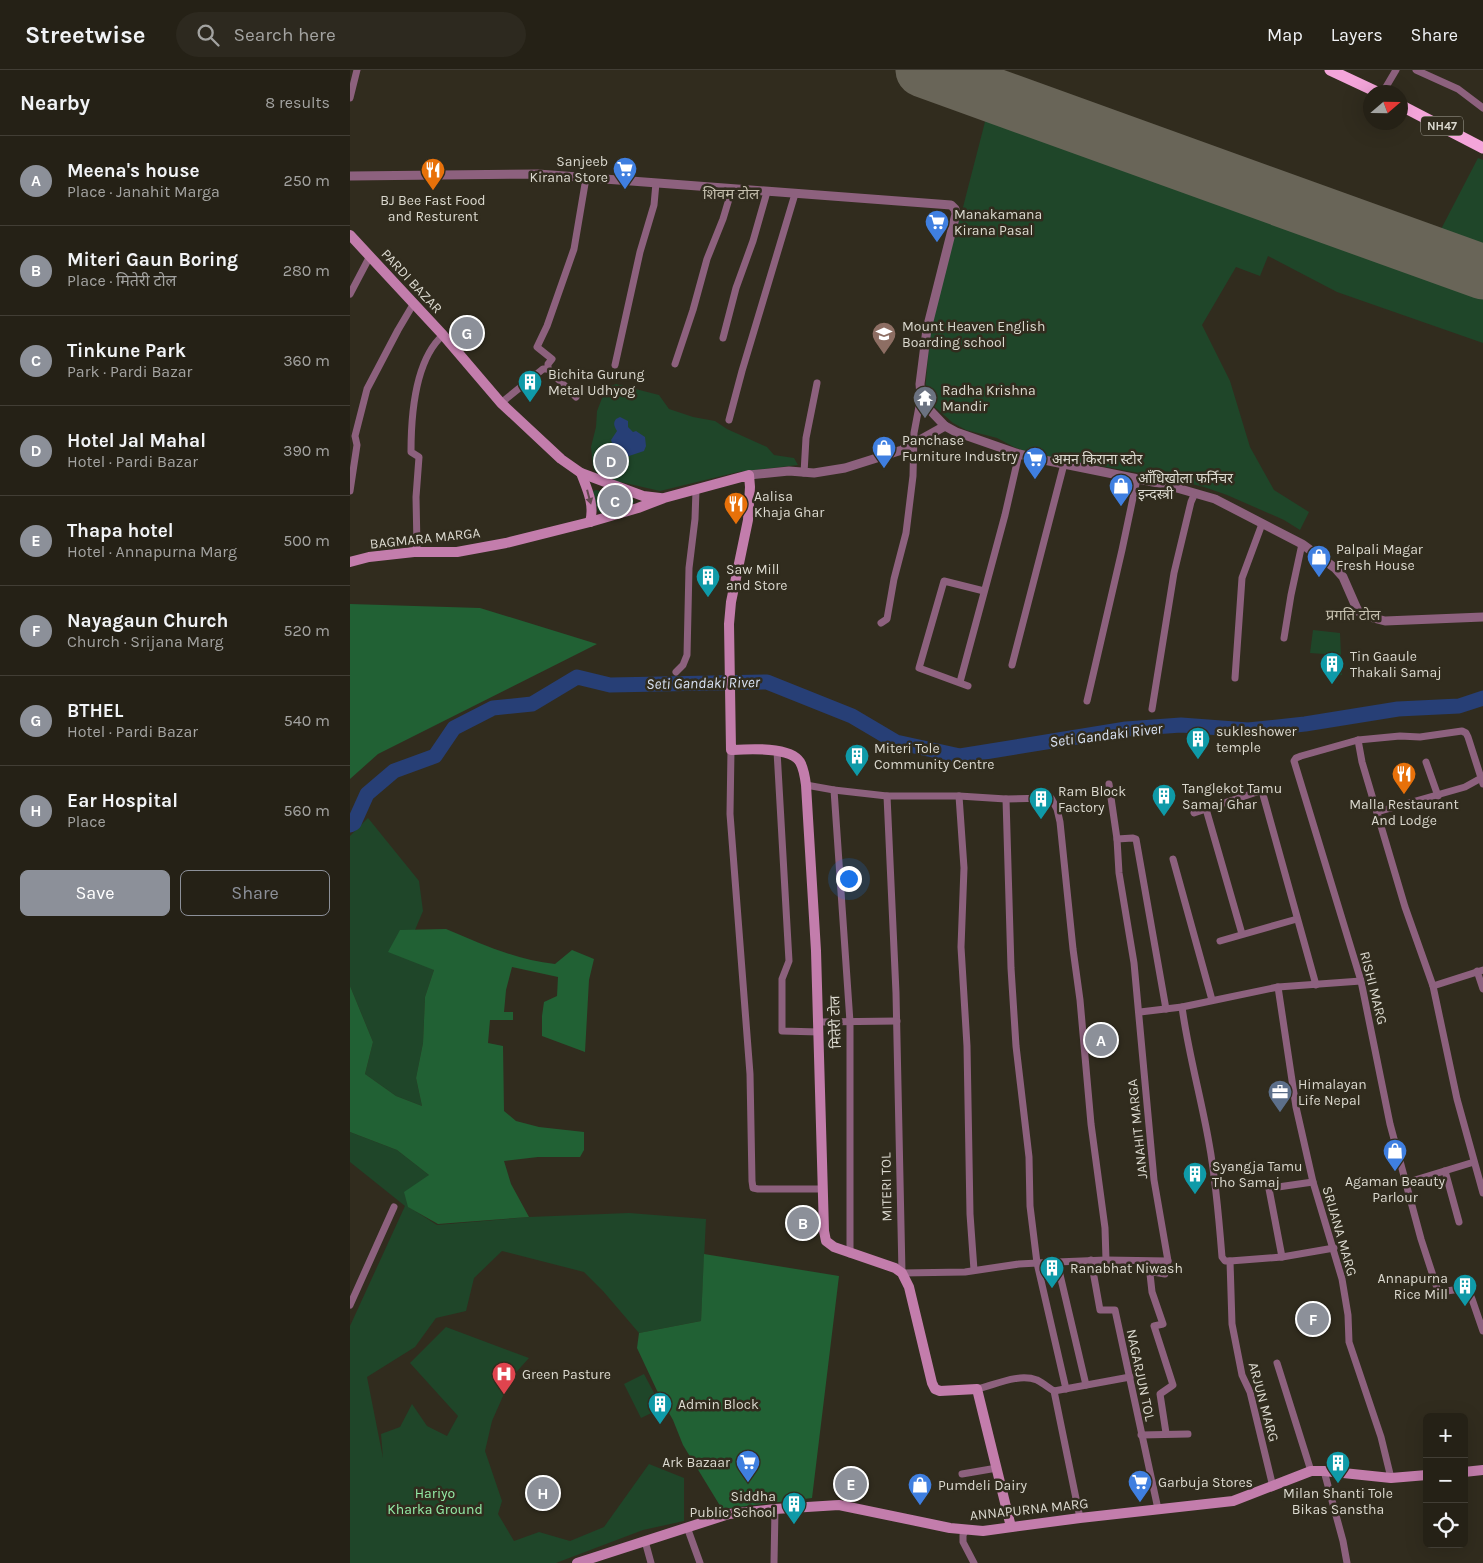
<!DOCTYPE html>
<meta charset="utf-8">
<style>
:root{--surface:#252116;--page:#2d291f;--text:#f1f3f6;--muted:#a3a3a1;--line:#423e35;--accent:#8c9099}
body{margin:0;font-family:Karla,"Noto Sans Devanagari",sans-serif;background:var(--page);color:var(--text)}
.controls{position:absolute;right:15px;bottom:15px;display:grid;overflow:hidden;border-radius:8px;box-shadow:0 5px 20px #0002}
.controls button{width:45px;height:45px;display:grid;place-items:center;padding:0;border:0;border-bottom:1px solid var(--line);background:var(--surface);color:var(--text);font:25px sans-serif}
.compass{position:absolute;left:1013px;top:15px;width:45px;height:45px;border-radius:50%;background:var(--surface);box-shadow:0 5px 20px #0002;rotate:70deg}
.you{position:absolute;left:498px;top:808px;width:18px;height:18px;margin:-12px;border:4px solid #fff;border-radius:50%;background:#1a73e8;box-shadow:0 0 0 8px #1a73e833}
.badge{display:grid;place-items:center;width:32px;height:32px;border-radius:50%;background:var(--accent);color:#fff;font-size:16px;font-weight:700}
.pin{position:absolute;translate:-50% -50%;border:2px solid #fff;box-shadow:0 1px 5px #0006}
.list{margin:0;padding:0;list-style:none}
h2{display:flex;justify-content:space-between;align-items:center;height:65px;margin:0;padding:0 20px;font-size:21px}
h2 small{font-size:16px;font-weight:400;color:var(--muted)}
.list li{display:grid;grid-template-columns:32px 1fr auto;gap:15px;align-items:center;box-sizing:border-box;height:90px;padding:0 20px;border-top:1px solid var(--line)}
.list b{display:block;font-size:19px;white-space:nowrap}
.list p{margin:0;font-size:16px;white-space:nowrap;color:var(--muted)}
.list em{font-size:16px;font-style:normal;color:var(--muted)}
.actions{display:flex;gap:10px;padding:15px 20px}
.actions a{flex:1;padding:11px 0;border:1px solid var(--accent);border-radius:8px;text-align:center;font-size:18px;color:var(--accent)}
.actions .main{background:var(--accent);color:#fff}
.icon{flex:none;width:28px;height:28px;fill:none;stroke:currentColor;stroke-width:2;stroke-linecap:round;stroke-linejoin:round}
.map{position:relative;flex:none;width:1133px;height:1493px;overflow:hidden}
header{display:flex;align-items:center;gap:30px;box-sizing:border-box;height:70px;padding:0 25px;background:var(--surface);border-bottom:1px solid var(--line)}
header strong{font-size:24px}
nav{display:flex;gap:28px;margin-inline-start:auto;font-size:18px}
.search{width:350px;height:45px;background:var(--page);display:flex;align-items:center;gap:12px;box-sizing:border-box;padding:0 18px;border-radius:28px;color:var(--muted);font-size:19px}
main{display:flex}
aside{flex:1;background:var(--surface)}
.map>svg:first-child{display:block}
.green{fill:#1f4629}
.forest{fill:#216134}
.water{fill:#273f76}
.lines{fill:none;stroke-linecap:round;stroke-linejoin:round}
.river{stroke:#273f76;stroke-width:15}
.runway{stroke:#696558;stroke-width:55}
.minor{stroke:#8d617e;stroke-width:7}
.tertiary{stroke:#8d617e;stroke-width:9}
.secondary{stroke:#c37dac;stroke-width:10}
.trunk{stroke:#f4a5da;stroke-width:11}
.oneway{fill:#644850}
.labels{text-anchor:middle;stroke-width:5;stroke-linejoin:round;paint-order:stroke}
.shield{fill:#312c1e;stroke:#a8a59a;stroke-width:1}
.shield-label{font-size:12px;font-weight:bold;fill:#dbd9cf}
.poi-label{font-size:14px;fill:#dbd9cf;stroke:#312c1e;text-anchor:start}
.street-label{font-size:14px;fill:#dbd9cf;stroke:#312c1e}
.park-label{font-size:14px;fill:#94eca7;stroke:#312c1e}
.neighbourhood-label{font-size:15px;fill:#c4bfad;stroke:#312c1e}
.water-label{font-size:15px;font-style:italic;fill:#d8e1f2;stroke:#312c1e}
</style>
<header>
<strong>Streetwise</strong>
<div class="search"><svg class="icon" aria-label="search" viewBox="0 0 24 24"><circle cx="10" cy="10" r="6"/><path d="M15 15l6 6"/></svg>Search here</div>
<nav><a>Map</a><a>Layers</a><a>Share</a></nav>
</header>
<main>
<aside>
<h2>Nearby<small>8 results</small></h2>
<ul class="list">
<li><span class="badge">A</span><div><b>Meena's house</b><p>Place · Janahit Marga</p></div><em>250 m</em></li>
<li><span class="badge">B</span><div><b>Miteri Gaun Boring</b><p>Place · मितेरी टोल</p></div><em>280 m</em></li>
<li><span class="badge">C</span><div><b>Tinkune Park</b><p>Park · Pardi Bazar</p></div><em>360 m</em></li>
<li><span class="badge">D</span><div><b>Hotel Jal Mahal</b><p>Hotel · Pardi Bazar</p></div><em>390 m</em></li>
<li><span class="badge">E</span><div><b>Thapa hotel</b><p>Hotel · Annapurna Marg</p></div><em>500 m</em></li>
<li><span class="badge">F</span><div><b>Nayagaun Church</b><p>Church · Srijana Marg</p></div><em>520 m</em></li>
<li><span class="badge">G</span><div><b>BTHEL</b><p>Hotel · Pardi Bazar</p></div><em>540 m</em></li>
<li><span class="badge">H</span><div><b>Ear Hospital</b><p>Place</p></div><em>560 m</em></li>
</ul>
<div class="actions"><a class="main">Save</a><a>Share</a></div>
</aside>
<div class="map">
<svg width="1133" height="1493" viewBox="0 0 1133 1493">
<rect width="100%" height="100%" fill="#312c1e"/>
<g class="green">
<polygon points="637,44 1133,227 1133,273 987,222 918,186 910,206 886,197 852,255 880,311 900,377 924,420 959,442 950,460 934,450 877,425 854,417 812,407 683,384 664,377 647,368 616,360 603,353 578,331 575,322 580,262 595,197 612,141"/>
<polygon points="1128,88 1133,90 1133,181 1088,165"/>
<polygon points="266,314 309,325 319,339 343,347 365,351 377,359 417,377 424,385 444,388 448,395 388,402 310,421 262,410 249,405 245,401 243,397 241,377 246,357 247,341 256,318"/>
<path d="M246 420 284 430V433L251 443 248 441C246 434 242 428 241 422Z"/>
<polygon points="963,560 990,563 992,605 975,607 974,584 960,583"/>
<polygon points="18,748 69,811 73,841 65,860 50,860 84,900 75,927 73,973 66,1008 72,1036 46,1026 15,1004 23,972 0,916 0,766"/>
<polygon points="0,1062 47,1080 79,1105 59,1137 87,1155 179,1147 279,1143 356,1149 351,1251 289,1263 253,1221 234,1202 152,1181 124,1208 116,1241 86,1248 65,1277 17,1307 33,1388 31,1364 50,1357 62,1334 77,1356 97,1366 108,1346 60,1293 96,1257 179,1288 161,1308 142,1351 135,1381 152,1431 148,1444 164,1471 189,1462 220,1471 254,1457 299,1394 334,1408 334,1451 293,1460 206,1493 0,1493 0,1256 55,1136 0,1092"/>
<polygon points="294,1304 312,1338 291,1348 274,1314"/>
</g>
<g class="forest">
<polygon points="0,534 130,538 247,574 28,684 0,709"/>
<path d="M96 859C132 874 166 890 205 894L222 880 244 889 239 910 235 982 192 966V946L194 932 207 926 208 907 162 897 156 920 154 942H163V950H140L138 973 153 976 154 1041 166 1051 189 1057 234 1062V1080L230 1087H188L154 1091 161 1114 179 1147 88 1154 58 1137 54 1122 79 1105 47 1080 0 1062V916L23 972 15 1004 46 1026 72 1036 66 1008 73 973 75 927 84 900 38 882 50 860Z"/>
<polygon points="354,1184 489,1206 462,1428 372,1439 333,1375 323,1350 310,1327 287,1278 289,1263 351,1251"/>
</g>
<path class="water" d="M270 347 278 351V357L283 362 286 361 295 367 296 376 294 381 273 388 266 385 261 370 267 361C264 356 263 353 266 349Z"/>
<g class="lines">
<polyline class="river" points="0,755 4,753 17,724 44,701 85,686 104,658 143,638 182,634 227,607 260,615 417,612 502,646 546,672 610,686 776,659 831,655 898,660 955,654 1048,639 1109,636 1133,628"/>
<polyline class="runway" points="573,0 1133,202"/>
<g class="minor">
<polyline points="1066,0 1108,19 1133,38"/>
<polyline points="1033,22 1046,0"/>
<polyline points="0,28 7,0"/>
<polyline points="0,224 20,186"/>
<polyline points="373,268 386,218 403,171 417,122"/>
<polyline points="325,294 343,240 357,189 373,149 382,119"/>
<polyline points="265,295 290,182 304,135 306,113"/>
<polyline points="198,299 198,294 202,289 187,277 197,256 224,179 236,108"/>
<polyline points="151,333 193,299 198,299 226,327"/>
<polyline points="379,350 392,301 445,124"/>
<polyline points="454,403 456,368 467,313"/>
<polyline points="0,421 7,375 5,366 17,319 48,260 64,233"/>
<path d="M64 482 67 476 66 427 69 387 61 382C61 346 65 290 93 265"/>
<polyline points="531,553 537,549 544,509 556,463 563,406 564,363 571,326"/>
<polyline points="934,568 941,525 952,474"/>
<polyline points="662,595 714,394"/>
<polyline points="326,602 333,595 337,585 339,498 345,449 346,420"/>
<polyline points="885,608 892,508 912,454"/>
<polyline points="610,612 655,445 669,384"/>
<polyline points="618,616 569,598 594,511 634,521"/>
<polyline points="737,631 772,480 787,409"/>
<polyline points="802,639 824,503 841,432 845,423"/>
<polyline points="1008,670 1012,692 1055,837 1083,916 1107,1029 1133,1123"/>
<polyline points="381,680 380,744 400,1004 402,1111 403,1118 408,1119 473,1119"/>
<polyline points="427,681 439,891 432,909 432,961 469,962"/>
<polyline points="1076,692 1088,726"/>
<polyline points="759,714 767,769 769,803 784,893 804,1110 818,1191 815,1204 803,1202 800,1204 802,1222 813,1254 804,1256 823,1315 810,1324 816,1363"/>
<polyline points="1133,714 1118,667 1116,663 1112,661 1070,667 1050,666 1008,670 951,686 946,688 944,691 1011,911 1040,1054 1071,1169 1088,1221 1090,1222 1117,1218 1122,1229 1133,1261"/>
<polyline points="456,715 484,720 537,726 609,726 656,729 701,728 707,739 710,752 723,879 730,930 741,1054 755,1158 756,1190"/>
<polyline points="484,720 500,952 500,1184"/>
<polyline points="537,726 546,923 552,1203 615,1202 669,1194 707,1192 756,1190 818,1191"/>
<polyline points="609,726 614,798 611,877 617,976 620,1144 624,1200"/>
<polyline points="656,729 661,898 666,976 679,1087 680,1136 687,1193 716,1319"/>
<polyline points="856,739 892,864"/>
<polyline points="1027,742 1115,717 1133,707"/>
<polyline points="844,743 910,721 912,721 966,915"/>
<polyline points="767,769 783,768 786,769 816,939"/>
<polyline points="823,789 862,930"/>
<polyline points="870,871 947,849"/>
<polyline points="1127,901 1133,919"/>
<polyline points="1083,916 1133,900"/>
<polyline points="928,917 946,1037 963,1112 992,1209 998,1245 999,1272 1031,1367 1041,1408"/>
<path d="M832 937C838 982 851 1027 859 1073 866 1111 869 1149 872 1187L875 1191H880L882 1254 892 1305 900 1322 923 1417"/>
<polyline points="790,942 832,937 928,917 1011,911"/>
<polyline points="469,952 547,951"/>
<polyline points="1095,1101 1109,1152"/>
<polyline points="1055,1113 1124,1092"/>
<polyline points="932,1187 919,1119 921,1118 963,1112"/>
<polyline points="741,1190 750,1240 765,1240 808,1439"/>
<polyline points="880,1191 932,1187 984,1178"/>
<polyline points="707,1192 736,1315"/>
<polyline points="0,1235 44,1137"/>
<polyline points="927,1293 961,1401"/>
<path d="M627 1319C645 1315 668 1303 687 1310 693 1313 699 1318 704 1321L780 1307"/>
<polyline points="704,1321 730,1448"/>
<polyline points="791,1365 838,1364"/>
<polyline points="974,1401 993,1471 997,1493"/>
<polyline points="612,1404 647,1398"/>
<polyline points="337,1457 350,1493"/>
<polyline points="616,1460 613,1465 613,1472 624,1493"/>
<polyline points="295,1471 301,1493"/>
<polyline points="424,1493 425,1439"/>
</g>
<g class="tertiary">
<polyline points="0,106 188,104 601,135 605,139 606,144 577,259 570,314 571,326 577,337 595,356 606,362 669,384 694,390 813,414 865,429 952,474 985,498 993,507 1007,539 1012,545 1035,551 1133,547"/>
<polyline points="399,405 439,401 464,403 495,398 552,380 595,356"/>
</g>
<g class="secondary">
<polyline points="0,165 93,265 151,333 211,389 231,403 293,426 310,428"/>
<path d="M231 403C237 419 245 435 240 452"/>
<path d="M0 492 19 487 64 482H107L156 473 240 452 288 438 314 428 399 405 400 417 398 450 381 532 379 554 381 680C398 679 440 676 450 692 454 699 455 707 456 715L466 881 474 1161 476 1171 484 1177 545 1198 552 1203 559 1217 582 1313 585 1319 590 1321 627 1319 661 1457"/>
<polyline points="1114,1402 1133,1400"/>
<polyline points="227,1493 379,1444 425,1439 489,1435 600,1458 633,1461 730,1448 883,1431 961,1401 974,1401 1041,1408 1077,1405"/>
</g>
<g class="trunk">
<polyline points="980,0 1027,22"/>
<polyline points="1050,35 1133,78"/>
</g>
</g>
<defs><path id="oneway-solid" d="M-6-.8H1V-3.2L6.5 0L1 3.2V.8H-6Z" transform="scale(1.25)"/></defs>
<use class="oneway" href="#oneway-solid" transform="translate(239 427) rotate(75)"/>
<defs>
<symbol id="supermarket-pin" viewBox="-11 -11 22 30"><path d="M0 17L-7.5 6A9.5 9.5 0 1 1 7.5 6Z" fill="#3f7fe0" stroke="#312c1e"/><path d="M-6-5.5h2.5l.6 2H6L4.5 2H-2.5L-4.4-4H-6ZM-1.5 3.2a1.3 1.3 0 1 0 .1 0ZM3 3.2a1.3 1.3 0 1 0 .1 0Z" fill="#fff"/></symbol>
<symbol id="restaurant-pin" viewBox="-11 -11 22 30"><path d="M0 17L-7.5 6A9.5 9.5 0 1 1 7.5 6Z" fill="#e8710a" stroke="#312c1e"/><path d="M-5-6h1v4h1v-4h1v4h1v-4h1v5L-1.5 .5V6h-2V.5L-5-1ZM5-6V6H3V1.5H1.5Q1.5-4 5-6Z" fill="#fff"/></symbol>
<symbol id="school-pin" viewBox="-11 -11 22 30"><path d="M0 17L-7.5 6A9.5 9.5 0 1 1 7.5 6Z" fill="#8d6e63" stroke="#312c1e"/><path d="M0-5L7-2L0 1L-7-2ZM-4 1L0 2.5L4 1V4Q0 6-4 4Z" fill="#fff"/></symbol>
<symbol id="building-pin" viewBox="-11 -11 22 30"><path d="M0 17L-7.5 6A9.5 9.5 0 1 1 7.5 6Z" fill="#0f9aa8" stroke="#312c1e"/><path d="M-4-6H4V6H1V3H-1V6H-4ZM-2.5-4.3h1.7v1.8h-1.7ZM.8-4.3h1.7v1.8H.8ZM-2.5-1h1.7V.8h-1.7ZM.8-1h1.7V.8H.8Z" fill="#fff"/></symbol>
<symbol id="temple-pin" viewBox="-11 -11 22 30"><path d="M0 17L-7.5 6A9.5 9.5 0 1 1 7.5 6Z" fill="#6b7280" stroke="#312c1e"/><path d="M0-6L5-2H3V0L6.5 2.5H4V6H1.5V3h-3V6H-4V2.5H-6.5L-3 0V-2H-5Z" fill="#fff"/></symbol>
<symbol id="shop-pin" viewBox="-11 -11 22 30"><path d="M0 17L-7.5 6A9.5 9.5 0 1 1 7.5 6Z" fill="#3f7fe0" stroke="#312c1e"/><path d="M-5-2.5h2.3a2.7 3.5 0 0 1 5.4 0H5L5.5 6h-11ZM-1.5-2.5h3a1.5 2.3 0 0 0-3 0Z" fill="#fff"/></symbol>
<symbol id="office-pin" viewBox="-11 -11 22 30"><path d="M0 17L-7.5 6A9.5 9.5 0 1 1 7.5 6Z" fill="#5c6f8a" stroke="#312c1e"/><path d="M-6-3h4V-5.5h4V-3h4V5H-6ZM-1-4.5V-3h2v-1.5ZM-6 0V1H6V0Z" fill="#fff"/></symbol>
<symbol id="hospital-pin" viewBox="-11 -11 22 30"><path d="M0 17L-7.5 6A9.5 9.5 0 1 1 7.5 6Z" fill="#e0444e" stroke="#312c1e"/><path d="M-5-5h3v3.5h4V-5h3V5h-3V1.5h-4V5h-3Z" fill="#fff"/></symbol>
</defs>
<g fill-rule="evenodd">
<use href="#supermarket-pin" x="261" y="85" width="28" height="38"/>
<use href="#restaurant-pin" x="69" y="86" width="28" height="38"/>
<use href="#supermarket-pin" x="573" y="138" width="28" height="38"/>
<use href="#school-pin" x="520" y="250" width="28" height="38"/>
<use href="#building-pin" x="166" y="298" width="28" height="38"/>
<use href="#temple-pin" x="561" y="314" width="28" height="38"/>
<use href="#shop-pin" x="520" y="364" width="28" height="38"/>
<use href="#supermarket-pin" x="671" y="375" width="28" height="38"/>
<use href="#shop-pin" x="757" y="402" width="28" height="38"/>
<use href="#restaurant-pin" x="372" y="420" width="28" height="38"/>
<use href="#shop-pin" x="955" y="473" width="28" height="38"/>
<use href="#building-pin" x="344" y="493" width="28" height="38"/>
<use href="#building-pin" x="968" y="580" width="28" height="38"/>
<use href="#building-pin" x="834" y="655" width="28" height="38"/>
<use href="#building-pin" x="493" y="672" width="28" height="38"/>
<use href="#restaurant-pin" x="1040" y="690" width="28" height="38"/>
<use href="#building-pin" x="800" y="712" width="28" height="38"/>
<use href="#building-pin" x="677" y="715" width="28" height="38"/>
<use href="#office-pin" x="916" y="1008" width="28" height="38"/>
<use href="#shop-pin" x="1031" y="1067" width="28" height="38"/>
<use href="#building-pin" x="831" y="1090" width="28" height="38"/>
<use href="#building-pin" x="688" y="1184" width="28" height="38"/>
<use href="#building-pin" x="1101" y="1202" width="28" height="38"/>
<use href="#hospital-pin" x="140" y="1290" width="28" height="38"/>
<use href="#building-pin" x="296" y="1320" width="28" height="38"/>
<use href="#supermarket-pin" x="384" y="1378" width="28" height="38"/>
<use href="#building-pin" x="974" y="1379" width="28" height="38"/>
<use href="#supermarket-pin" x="776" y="1398" width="28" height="38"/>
<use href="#shop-pin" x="556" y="1401" width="28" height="38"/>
<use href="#building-pin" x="430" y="1420" width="28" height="38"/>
</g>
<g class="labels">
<rect class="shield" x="1071" y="46.5" width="42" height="19" rx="4"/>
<g class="shield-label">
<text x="1092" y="60">NH47</text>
</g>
<g class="poi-label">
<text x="258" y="96" text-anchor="end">Sanjeeb<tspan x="258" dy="16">Kirana Store</tspan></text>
<text x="83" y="135" text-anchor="middle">BJ Bee Fast Food<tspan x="83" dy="16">and Resturent</tspan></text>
<text x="604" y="149">Manakamana<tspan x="604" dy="16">Kirana Pasal</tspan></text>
<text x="552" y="261">Mount Heaven English<tspan x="552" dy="16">Boarding school</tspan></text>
<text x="198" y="309">Bichita Gurung<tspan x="198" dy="16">Metal Udhyog</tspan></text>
<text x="592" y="325">Radha Krishna<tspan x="592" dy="16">Mandir</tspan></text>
<text x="552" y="375">Panchase<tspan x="552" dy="16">Furniture Industry</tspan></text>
<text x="702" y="394">अमन किराना स्टोर</text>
<text x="788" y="413">आँधिखोला फर्निचर<tspan x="788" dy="16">इन्दस्त्री</tspan></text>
<text x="404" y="431">Aalisa<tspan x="404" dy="16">Khaja Ghar</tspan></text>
<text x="986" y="484">Palpali Magar<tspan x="986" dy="16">Fresh House</tspan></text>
<text x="376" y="504">Saw Mill<tspan x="376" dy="16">and Store</tspan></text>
<text x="1000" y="591">Tin Gaaule<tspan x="1000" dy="16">Thakali Samaj</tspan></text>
<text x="866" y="666">sukleshower<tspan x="866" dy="16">temple</tspan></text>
<text x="524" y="683">Miteri Tole<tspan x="524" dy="16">Community Centre</tspan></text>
<text x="832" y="723">Tanglekot Tamu<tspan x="832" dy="16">Samaj Ghar</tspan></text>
<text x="708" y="726">Ram Block<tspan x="708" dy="16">Factory</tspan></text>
<text x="1054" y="739" text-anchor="middle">Malla Restaurant<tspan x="1054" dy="16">And Lodge</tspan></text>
<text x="948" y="1019">Himalayan<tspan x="948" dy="16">Life Nepal</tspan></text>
<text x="862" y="1101">Syangja Tamu<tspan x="862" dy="16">Tho Samaj</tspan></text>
<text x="1045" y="1116" text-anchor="middle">Agaman Beauty<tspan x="1045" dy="16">Parlour</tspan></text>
<text x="720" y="1203">Ranabhat Niwash</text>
<text x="1098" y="1213" text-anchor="end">Annapurna<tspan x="1098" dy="16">Rice Mill</tspan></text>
<text x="172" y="1309">Green Pasture</text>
<text x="328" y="1339">Admin Block</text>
<text x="380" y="1397" text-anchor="end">Ark Bazaar</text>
<text x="808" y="1417">Garbuja Stores</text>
<text x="588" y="1420">Pumdeli Dairy</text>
<text x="988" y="1428" text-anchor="middle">Milan Shanti Tole<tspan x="988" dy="16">Bikas Sanstha</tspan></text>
<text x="426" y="1431" text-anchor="end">Siddha<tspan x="426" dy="16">Public School</tspan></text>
</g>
<g class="street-label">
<text transform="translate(62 211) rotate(47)" y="5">PARDI BAZAR</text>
<text transform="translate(75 468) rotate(-6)" y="5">BAGMARA MARGA</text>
<text transform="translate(1024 918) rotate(76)" y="5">RISHI MARG</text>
<text transform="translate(485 952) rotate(-92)" y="5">मितेरी टोल</text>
<text transform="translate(787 1059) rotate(-96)" y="5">JANAHIT MARGA</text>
<text transform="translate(536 1117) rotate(-91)" y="5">MITERI TOL</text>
<text transform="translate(990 1161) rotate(74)" y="5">SRIJANA MARG</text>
<text transform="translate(791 1305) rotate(78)" y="5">NAGARJUN TOL</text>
<text transform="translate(914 1332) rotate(75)" y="5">ARJUN MARG</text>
<text transform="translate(679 1439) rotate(-6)" y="5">ANNAPURNA MARG</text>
</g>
<g class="park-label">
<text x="85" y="1428">Hariyo<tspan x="85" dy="16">Kharka Ground</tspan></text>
</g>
<g class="neighbourhood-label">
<text x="381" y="129">शिवम टोल</text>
<text x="1003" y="550">प्रगति टोल</text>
</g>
<g class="water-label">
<text transform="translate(353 613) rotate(-1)" y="5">Seti Gandaki River</text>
<text transform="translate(756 665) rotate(-7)" y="5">Seti Gandaki River</text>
</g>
</g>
</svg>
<div class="controls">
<button>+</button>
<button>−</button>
<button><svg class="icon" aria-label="locate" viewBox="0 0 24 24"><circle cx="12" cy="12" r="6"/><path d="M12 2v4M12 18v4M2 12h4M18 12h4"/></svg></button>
</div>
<svg class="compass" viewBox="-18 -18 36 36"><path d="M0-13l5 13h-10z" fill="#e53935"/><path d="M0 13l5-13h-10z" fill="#a3a3a1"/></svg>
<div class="you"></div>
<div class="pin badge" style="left:751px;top:970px">A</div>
<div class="pin badge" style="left:453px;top:1153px">B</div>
<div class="pin badge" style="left:265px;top:431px">C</div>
<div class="pin badge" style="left:261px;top:391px">D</div>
<div class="pin badge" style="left:501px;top:1414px">E</div>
<div class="pin badge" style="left:963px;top:1249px">F</div>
<div class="pin badge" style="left:117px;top:263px">G</div>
<div class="pin badge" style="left:193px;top:1423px">H</div>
</div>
</main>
